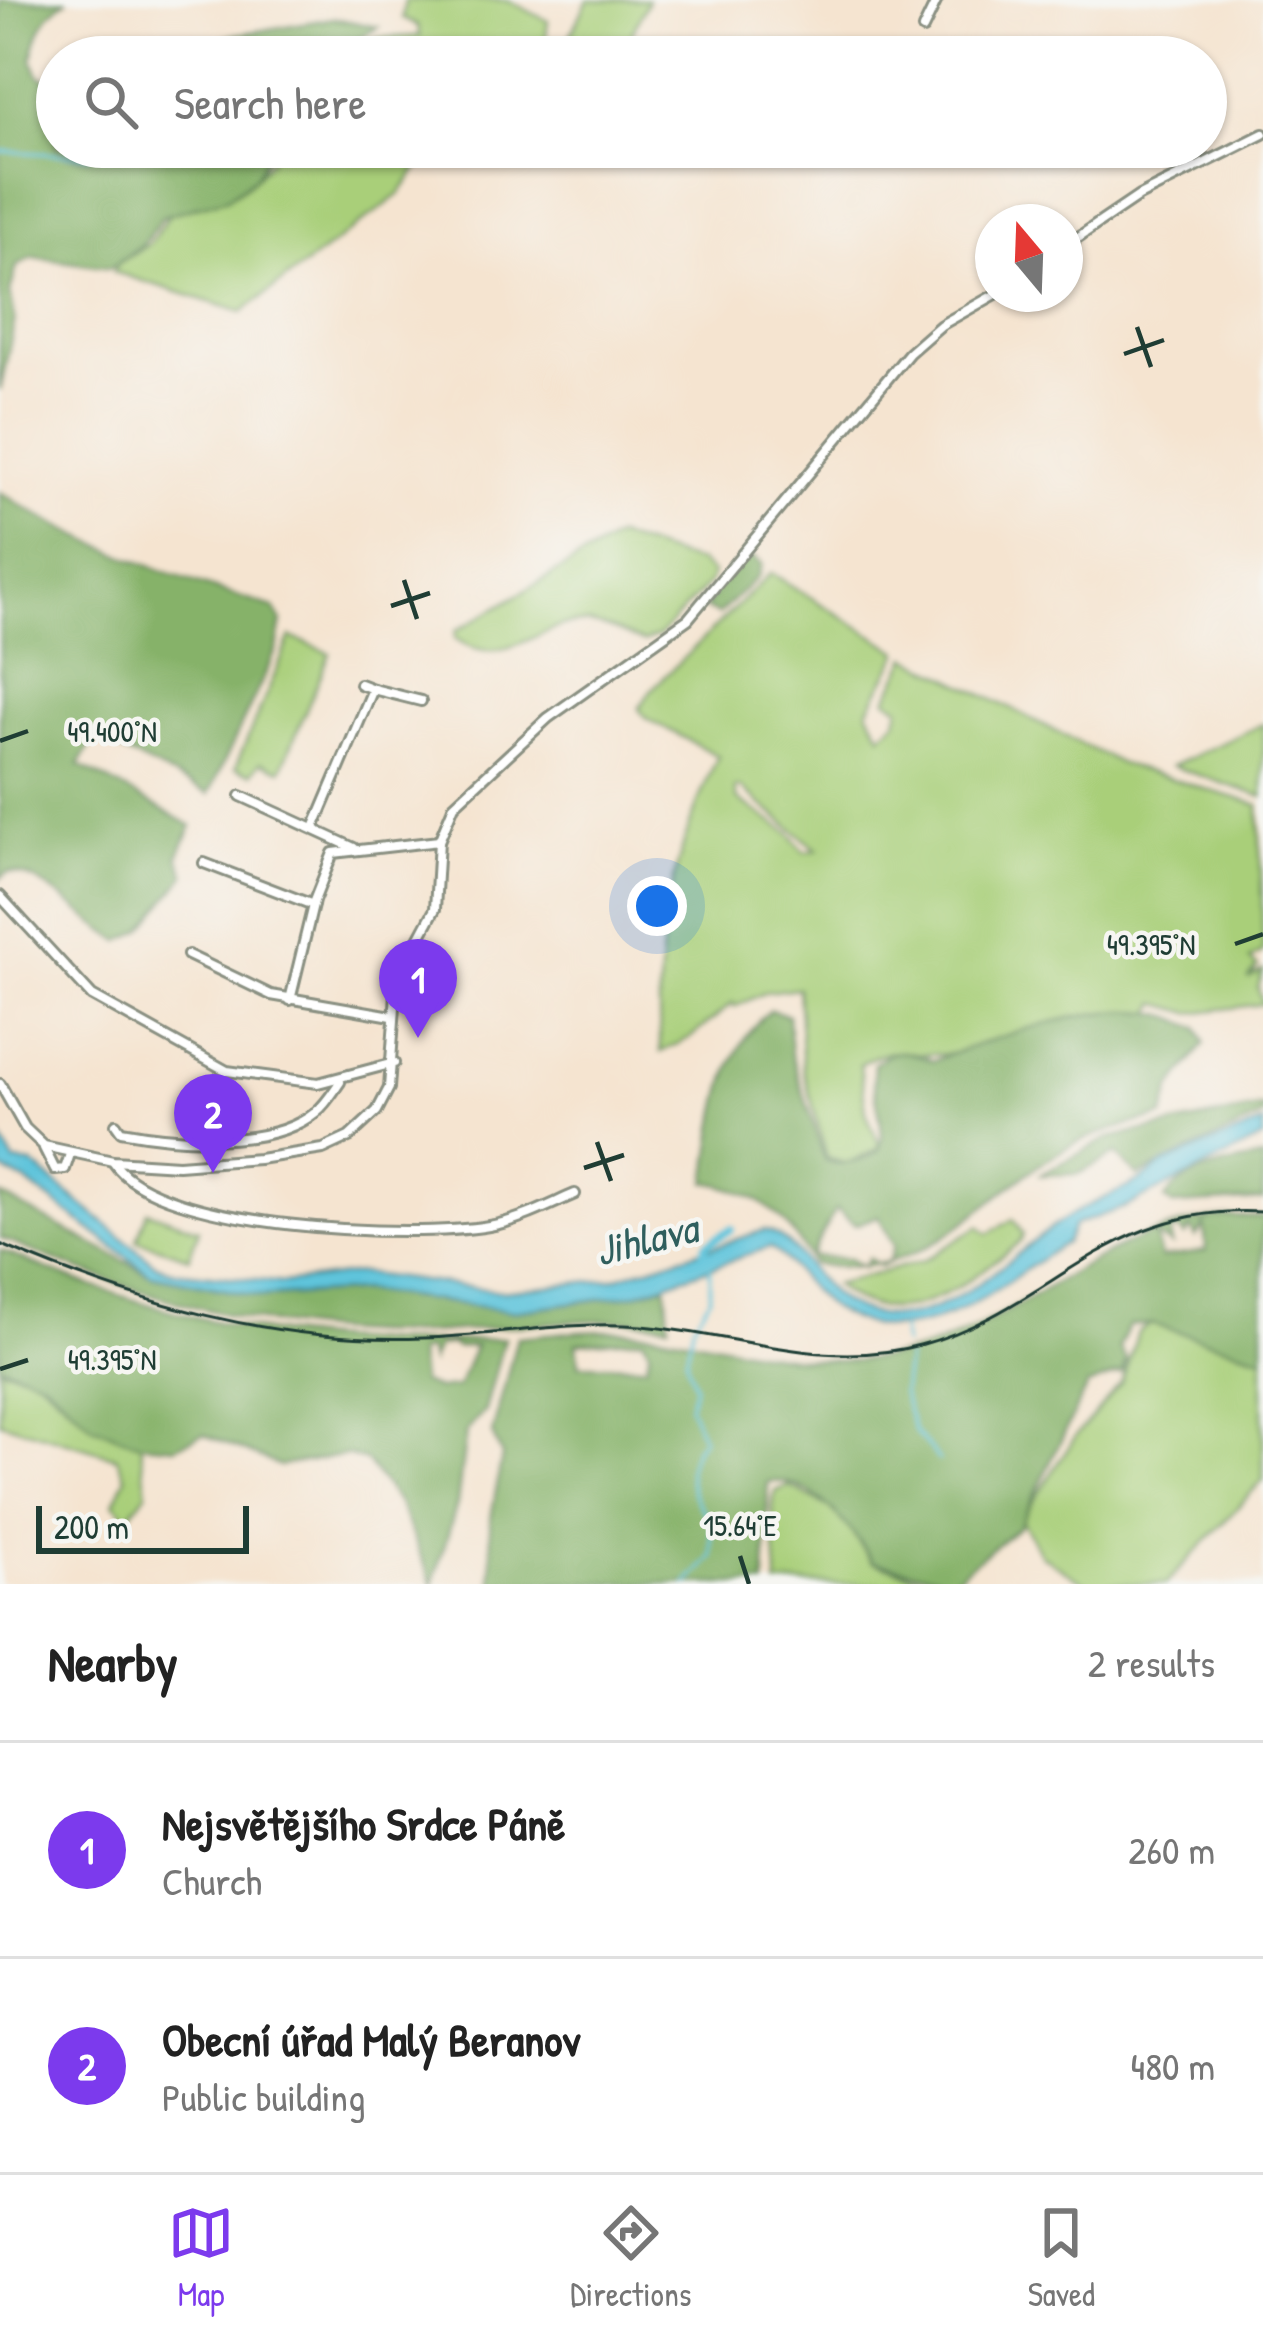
<!DOCTYPE html>
<meta charset="utf-8">
<style>
:root{--surface:#fff;--page:#f6f6f6;--text:#222;--muted:#767676;--line:#e0e0e0;--accent:#7c3aed}
body{margin:0;font-family:"Patrick Hand",sans-serif;background:var(--page);color:var(--text)}
.compass{position:absolute;left:975px;top:204px;width:108px;height:108px;border-radius:50%;background:var(--surface);box-shadow:0 3px 9px #0004;rotate:341deg}
.scale{position:absolute;left:36px;bottom:30px;width:213px;box-sizing:border-box;padding-left:12px;border:6px solid #1f3d34;border-top:0;font-size:33px;line-height:42px;white-space:nowrap;color:#1f3d34;-webkit-text-stroke:9px #f6f6f2;paint-order:stroke}
.you{position:absolute;left:657px;top:906px;width:42px;height:42px;margin:-30px;border:9px solid #fff;border-radius:50%;background:#1a73e8;box-shadow:0 0 0 18px #1a73e833}
.badge{display:grid;place-items:center;width:78px;height:78px;border-radius:50%;background:var(--accent);color:#fff;font-size:39px;font-weight:700}
.pin{position:absolute;translate:-50% -99px;filter:drop-shadow(0 3px 6px #0008)}
.pin::after{content:'';position:absolute;top:63px;width:42px;height:36px;background:inherit;clip-path:polygon(0 0,100% 0,50% 100%)}
.list{margin:0;padding:0;list-style:none}
h2{display:flex;justify-content:space-between;align-items:center;height:156px;margin:0;padding:0 48px;font-size:51px}
h2 small{font-size:39px;font-weight:400;color:var(--muted)}
.list li{display:grid;grid-template-columns:78px 1fr auto;gap:36px;align-items:center;box-sizing:border-box;height:216px;padding:0 48px;border-top:3px solid var(--line)}
.list b{display:block;font-size:45px;white-space:nowrap}
.list p{margin:0;font-size:39px;white-space:nowrap;color:var(--muted)}
.list em{font-size:39px;font-style:normal;color:var(--muted)}
.icon{flex:none;width:66px;height:66px;fill:none;stroke:currentColor;stroke-width:2;stroke-linecap:round;stroke-linejoin:round}
.map{position:relative;flex:none;width:1263px;height:1584px;overflow:hidden}
.search{position:absolute;background:var(--surface);box-shadow:0 3px 9px #0004;left:36px;right:36px;top:36px;height:132px;display:flex;align-items:center;gap:30px;box-sizing:border-box;padding:0 42px;border-radius:66px;color:var(--muted);font-size:45px}
.sheet{height:588px;background:var(--surface)}
nav{display:flex;justify-content:space-around;align-items:center;box-sizing:border-box;height:168px;border-top:3px solid var(--line);background:var(--surface);font-size:33px;color:var(--muted)}
nav a{display:grid;justify-items:center;gap:6px}
nav .on{color:var(--accent)}
.map>svg:first-child{display:block}
.green{fill:#a9cf79;stroke:#648656;stroke-width:3;fill-rule:evenodd}
.forest{fill:#86b269;stroke:#52784e;stroke-width:3;fill-rule:evenodd}
.water{fill:#5ec4db;stroke:#3e8088;stroke-width:3}
.lines{fill:none;stroke-linecap:round;stroke-linejoin:round}
.stream{stroke:#5ec4db;stroke-width:3}
.canal{stroke:#5ec4db;stroke-width:8}
.minor-casing{stroke:#8a9082;stroke-width:14}
.minor{stroke:#fff;stroke-width:8}
.rail{stroke:#1f3d34;stroke-width:3}
.ticks{fill:none;stroke:#1f3d34;stroke-width:4.5}
.labels{text-anchor:middle;stroke-width:9;stroke-linejoin:round;paint-order:stroke}
.water-label{font-size:42px;font-style:italic;fill:#2f5f5e;stroke:#f6f6f2}
.ticks-label{font-size:30px;text-anchor:middle;fill:#1f3d34;stroke:#f6f6f2;stroke-width:9;stroke-linejoin:round;paint-order:stroke}
</style>
<div class="map">
<svg width="1263" height="1584" viewBox="0 0 1263 1584">
<rect width="100%" height="100%" fill="#f6f6f2"/>
<filter id="ink" filterUnits="userSpaceOnUse"><feTurbulence type="fractalNoise" baseFrequency=".00833" numOctaves="2"/><feDisplacementMap in="SourceGraphic" scale="24" xChannelSelector="R" yChannelSelector="G"/><feConvolveMatrix kernelMatrix="1 2 1 2 8 2 1 2 1" color-interpolation-filters="sRGB"/></filter>
<filter id="wash" filterUnits="userSpaceOnUse"><feTurbulence type="fractalNoise" baseFrequency=".004" numOctaves="4" result="noise"/><feDisplacementMap in="SourceGraphic" scale="48" xChannelSelector="R" yChannelSelector="G"/><feGaussianBlur stdDeviation="2.7" result="paint"/><feColorMatrix in="noise" values="0 0 0 0 0 0 0 0 0 0 0 0 0 0 0 0 0 1.4 0 .05"/><feComposite in="paint" operator="in"/></filter>
<g filter="url(#wash)">
<rect width="100%" height="100%" fill="#f5e4d0"/>
<g class="green">
<polygon points="405,0 508,0 548,21 545,45 562,52 588,0 648,0 620,57 506,57 477,44 468,47 484,57 334,57 379,38 420,36 418,26 402,18"/>
<path d="M278 147H434L399 195 242 312 114 272 117 264 150 243 172 210C221 204 253 193 278 147Z"/>
<path d="M617 537 700 563 712 573 710 582 659 636 643 642C618 633 600 620 571 624 536 628 500 671 455 638L456 631Z"/>
<path d="M771 573 900 652 868 710 881 735 897 720 900 707 887 699 908 657 1121 764 1259 805 1263 952 1250 960 1258 967 1248 979 1263 971 1258 988 1263 1004 1191 1013 1157 1003 1153 1014C1079 1010 1020 1043 949 1054 918 1058 888 1042 860 1065L866 1112 880 1147 848 1164 827 1158 803 1069 798 988 766 992 734 1007 733 1003 691 1037 661 1052C652 946 673 852 718 756L646 718 639 709 652 689ZM740 787 818 850 804 852 789 833 737 799 735 788Z"/>
<polygon points="291,637 330,653 281,770 261,762 252,773 235,768"/>
<polygon points="1263,724 1263,797 1172,766"/>
<polygon points="147,1211 199,1229 189,1257 137,1240"/>
<path d="M1013 1219 1023 1234 1021 1241C965 1283 900 1343 834 1285L923 1261 979 1226 988 1234Z"/>
<polygon points="1152,1324 1263,1357 1263,1480 1166,1584 1086,1584 1041,1555 1021,1520 1076,1436 1122,1382 1138,1332"/>
<polygon points="0,1368 35,1376 93,1426 140,1443 147,1492 128,1517 114,1503 126,1477 117,1457 0,1422"/>
<path d="M789 1486 838 1512 872 1562 941 1584H777C778 1560 768 1509 776 1491Z"/>
</g>
<g class="forest">
<path d="M0 0H68C44 12 37 34 32 59L39 75 57 85V147H272L256 176 228 198 163 216 143 244 110 268 33 257 17 266 10 292 15 319 0 391Z"/>
<polygon points="333,18 378,27 330,57 169,57 234,35"/>
<path d="M0 492C82 546 181 579 274 608L282 621 277 649 209 794 95 738 79 765 192 826 178 856 186 875 142 930 121 941C83 921 50 876 8 872L0 878Z"/>
<polygon points="752,557 762,564 758,576 718,615 704,608 737,563"/>
<path d="M770 1010 788 1015 791 1054 825 1160C842 1167 864 1162 879 1150 888 1127 870 1092 874 1064 894 1046 910 1051 933 1061 993 1038 1109 995 1172 1017 1181 1020 1189 1025 1198 1028L1205 1043 1171 1089 1164 1116C1135 1124 1101 1131 1074 1144 974 1196 937 1284 812 1264 786 1216 761 1193 707 1182 716 1122 720 1052 770 1010ZM836 1209 855 1225 878 1216 894 1246 888 1263 880 1266 868 1258 863 1268 849 1259 810 1256Z"/>
<polygon points="1263,1107 1263,1116 1138,1176 1116,1154 1078,1174 1039,1175 1109,1138"/>
<path d="M1263 1158V1200L1173 1205 1165 1200C1180 1171 1232 1163 1263 1158Z"/>
<path d="M0 1195 151 1275 262 1297 362 1291 512 1311 635 1294 666 1284 669 1324C587 1313 506 1330 423 1333 273 1339 137 1296 0 1238Z"/>
<path d="M1263 1217V1357L1152 1324 1129 1326 1119 1347 1126 1360 1122 1373 1087 1386 1019 1527 952 1580 873 1562C852 1528 811 1476 768 1482L765 1584 492 1582 490 1523 502 1456 492 1434 517 1337C559 1333 602 1327 645 1332 725 1340 800 1370 881 1358 1026 1338 1103 1207 1263 1217ZM1204 1225 1206 1251 1161 1258 1155 1235 1172 1245 1170 1231 1179 1230 1185 1236 1191 1228 1196 1237ZM643 1338 650 1350 646 1365 579 1364 577 1343Z"/>
<path d="M0 1250C172 1324 316 1354 504 1338L485 1411 466 1432 457 1504 433 1584 398 1503 366 1461 347 1455 280 1466 203 1434 175 1447 140 1444 93 1426 42 1380 0 1365ZM453 1344 456 1348 475 1346 457 1387 436 1389 421 1383 418 1352 428 1350 431 1361 437 1346Z"/>
</g>
<path class="water" d="M1263 1123V1138L1126 1207 1074 1225 1066 1242C997 1287 915 1365 830 1307 806 1290 793 1263 770 1247L635 1294 512 1311 362 1291 261 1297 151 1275 25 1181 0 1169V1137L15 1162 32 1164 156 1265 171 1271 283 1283 359 1273 501 1291 612 1279 765 1230C798 1239 814 1286 846 1304 936 1353 1011 1245 1082 1209 1109 1194 1140 1185 1163 1164Z"/>
<g class="lines">
<g class="stream">
<polyline points="0,151 90,156"/>
<polyline points="901,1330 904,1345"/>
<polyline points="907,1357 902,1393 914,1431 939,1460"/>
<path d="M687 1584 712 1557 711 1518C688 1501 679 1460 703 1439L689 1406 695 1385 686 1360 693 1324 710 1298V1268"/>
</g>
<polyline class="canal" points="701,1261 706,1244 731,1229"/>
</g>
</g>
<g filter="url(#ink)">
<g class="lines">
<defs>
<g id="minor">
<polyline points="923,29 937,0"/>
<polyline points="1065,246 1139,196 1263,134"/>
<polyline points="360,684 373,689"/>
<polyline points="241,796 354,848"/>
<polyline points="314,828 373,689 421,701"/>
<polyline points="204,863 313,905"/>
<polyline points="0,896 92,996 227,1071 318,1083 394,1063"/>
<polyline points="188,955 271,995 392,1016"/>
<polyline points="290,1000 314,901 333,853 439,841"/>
<polyline points="0,1084 25,1128 44,1146 113,1161 178,1165 259,1159 323,1149 349,1137 377,1111 389,1088 397,980 435,909 439,841 454,805 548,718 688,619 909,353 941,325 996,294"/>
<path d="M116 1124 121 1131C175 1141 270 1150 316 1112 326 1104 333 1092 340 1082"/>
<polyline points="44,1148 55,1170 65,1169 70,1154"/>
<path d="M114 1163C159 1230 414 1239 489 1226 519 1221 547 1206 575 1194"/>
</g>
</defs>
<use href="#minor" class="minor-casing"/>
<use href="#minor" class="minor"/>
<path class="rail" d="M0 1244C137 1303 272 1344 423 1338 496 1336 569 1320 641 1326 738 1334 823 1371 920 1345 1049 1311 1107 1202 1263 1212"/>
</g>
</g>
<path class="ticks" d="M1137 327 1151 367M1124 354 1164 340M404 580 417 619M391 606 430 593M0 741 28 731M1235 944 1263 934M597 1142 611 1181M584 1168 624 1155M0 1369 28 1360M740 1556 749 1584"/>
<g class="labels">
<g class="water-label">
<text transform="translate(646 1239) rotate(-14)" y="15">Jihlava</text>
</g>
</g>
<g class="ticks-label">
<text x="112" y="742">49.400°N</text>
<text x="1151" y="955">49.395°N</text>
<text x="112" y="1370">49.395°N</text>
<text x="740" y="1536">15.64°E</text>
</g>
</svg>
<svg class="compass" viewBox="-18 -18 36 36"><path d="M0-13l5 13h-10z" fill="#e53935"/><path d="M0 13l5-13h-10z" fill="#767676"/></svg>
<div class="scale">200 m</div>
<div class="you"></div>
<div class="pin badge" style="left:418px;top:1038px">1</div>
<div class="pin badge" style="left:213px;top:1173px">2</div>
<div class="search"><svg class="icon" aria-label="search" viewBox="0 0 24 24"><circle cx="10" cy="10" r="6"/><path d="M15 15l6 6"/></svg>Search here</div>
</div>
<section class="sheet">
<h2>Nearby<small>2 results</small></h2>
<ul class="list">
<li><span class="badge">1</span><div><b>Nejsvětějšího Srdce Páně</b><p>Church</p></div><em>260 m</em></li>
<li><span class="badge">2</span><div><b>Obecní úřad Malý Beranov</b><p>Public building</p></div><em>480 m</em></li>
</ul>
</section>
<nav>
<a class="on"><svg class="icon" aria-label="map" viewBox="0 0 24 24"><path d="M3 6l6-2 6 2 6-2v14l-6 2-6-2-6 2zM9 4v14M15 6v14"/></svg>Map</a>
<a><svg class="icon" aria-label="directions" viewBox="0 0 24 24"><path d="M12 3l9 9-9 9-9-9zM9 14v-3h6M13 9l2 2-2 2"/></svg>Directions</a>
<a><svg class="icon" aria-label="saved" viewBox="0 0 24 24"><path d="M7 4h10v16l-5-4-5 4z"/></svg>Saved</a>
</nav>
